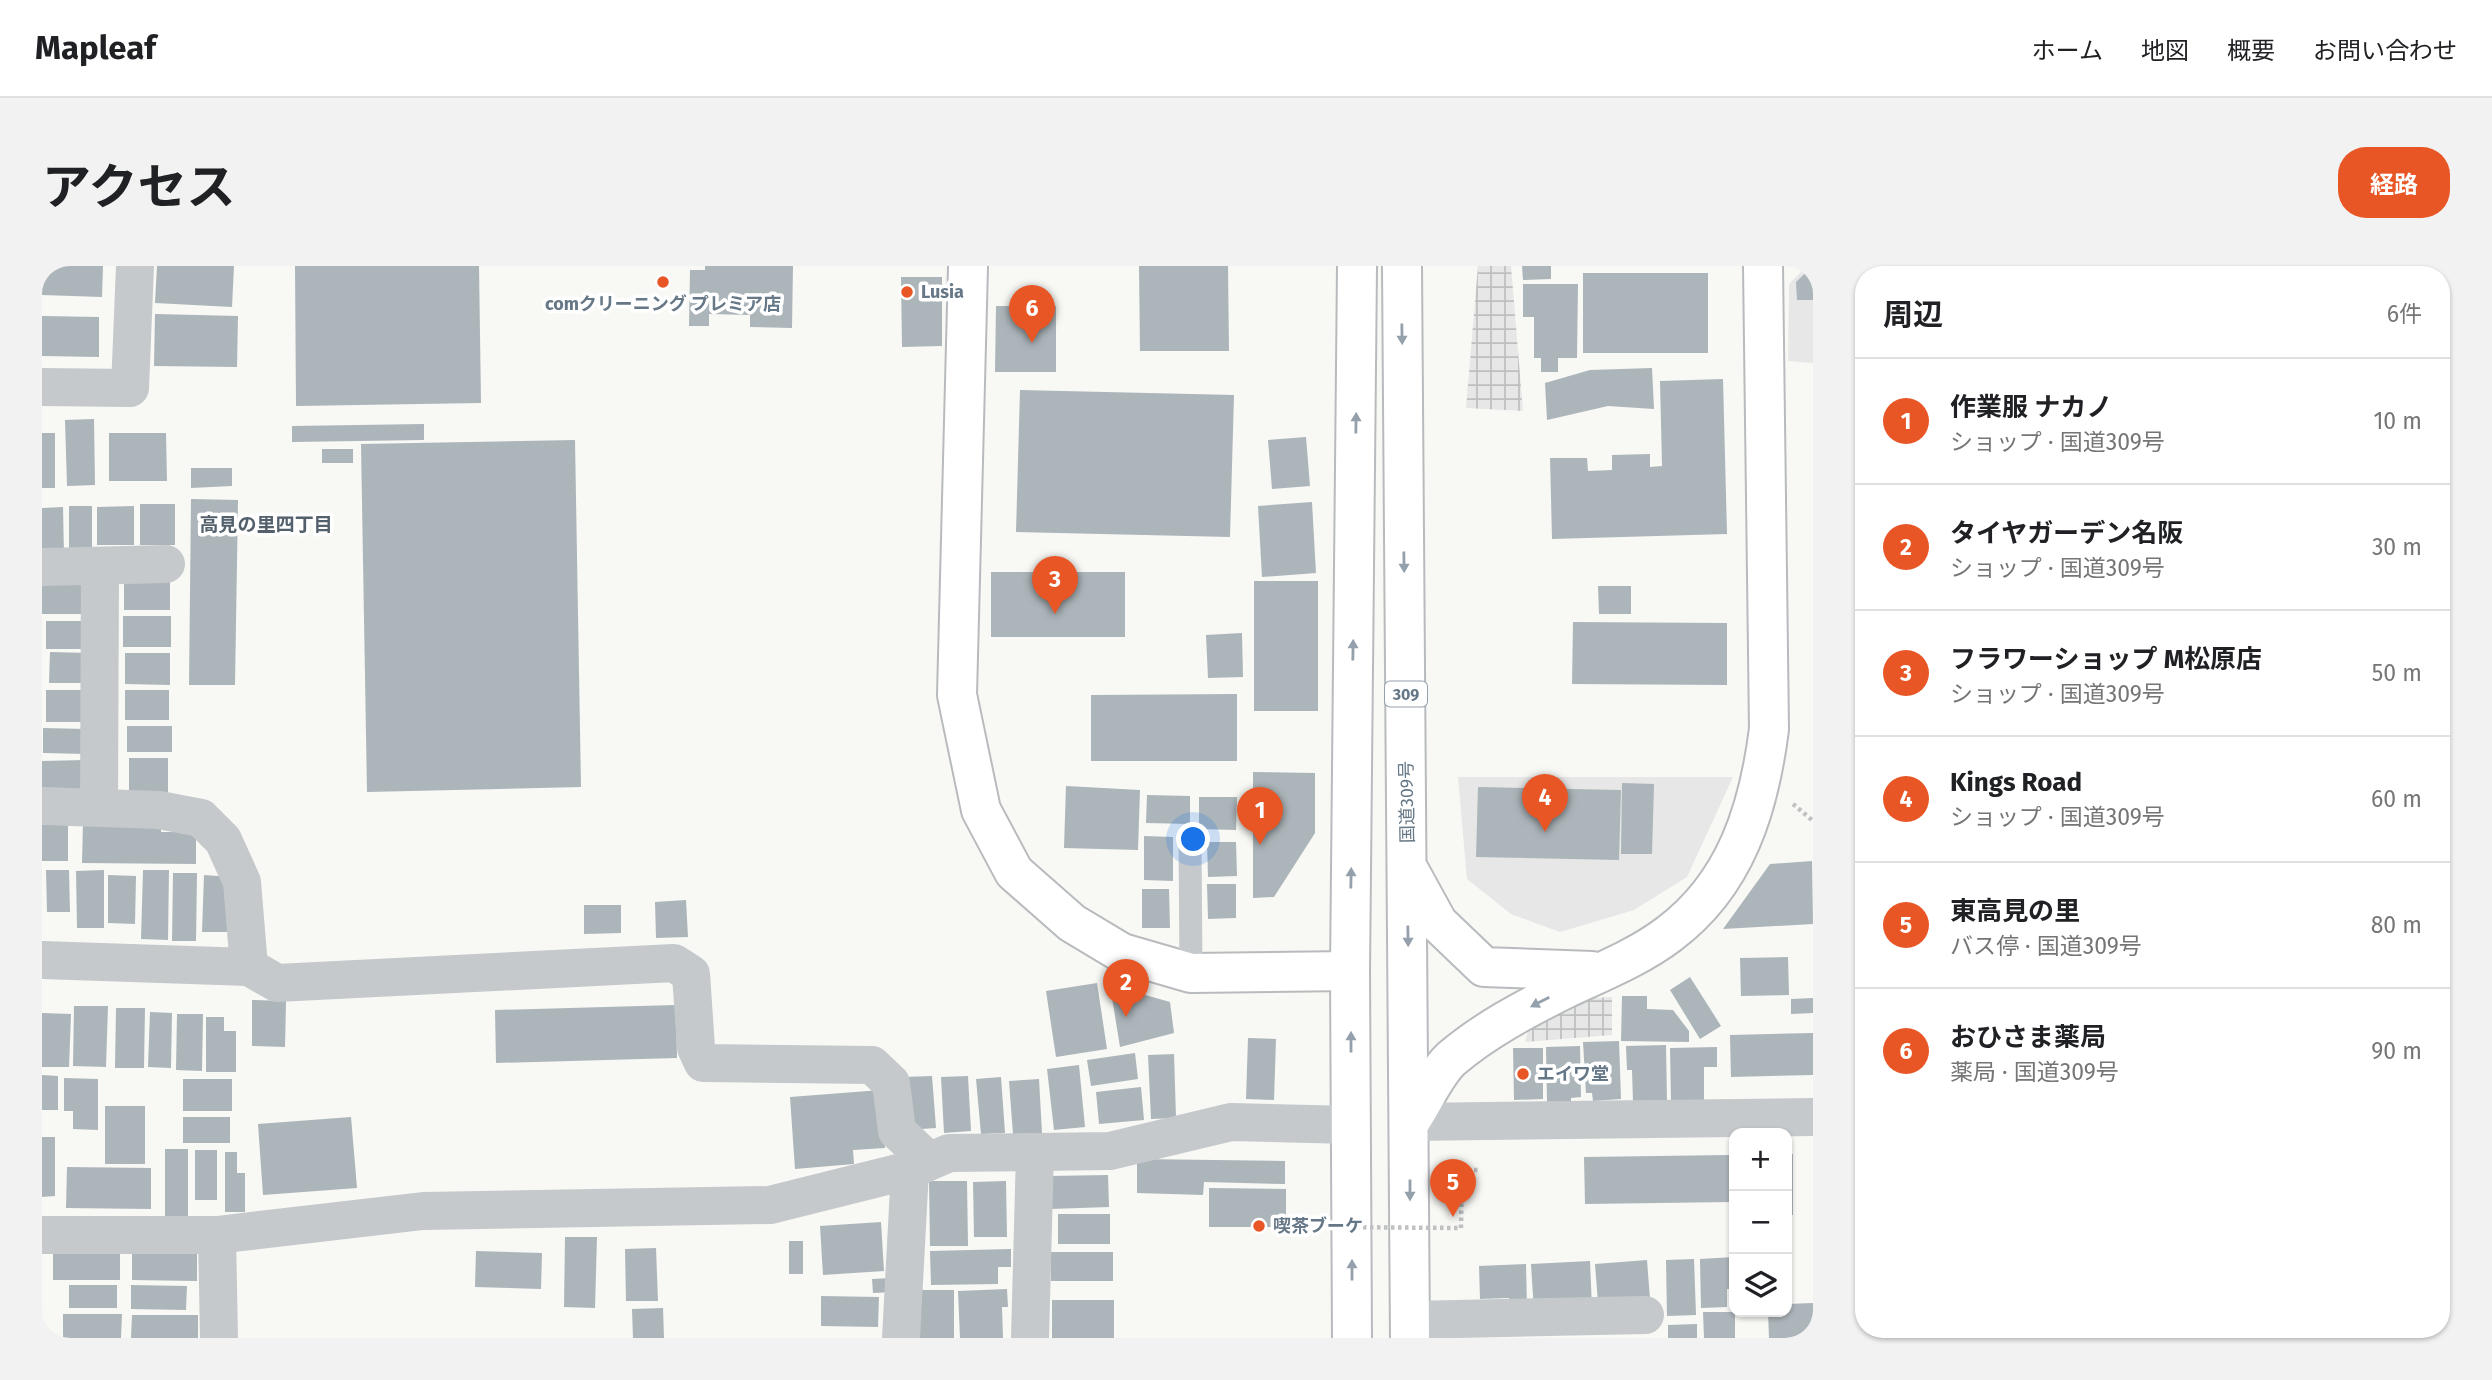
<!DOCTYPE html>
<html lang="ja">
<meta charset="utf-8">
<style>
:root{--surface:#fff;--page:#f2f2f2;--text:#202124;--muted:#757577;--line:#e0e0e0;--accent:#e85625}
body{margin:0;font-family:"Fira Sans","Noto Sans JP",sans-serif;background:var(--page);color:var(--text)}
.controls{position:absolute;right:21px;bottom:21px;display:grid;overflow:hidden;border-radius:14px;box-shadow:0 2px 5px #0004}
.controls button{width:63px;height:63px;display:grid;place-items:center;padding:0;border:0;border-bottom:2px solid var(--line);background:var(--surface);color:var(--text);font:35px sans-serif}
.you{position:absolute;left:1152px;top:574px;width:24px;height:24px;margin:-18px;border:5px solid #fff;border-radius:50%;background:#1a73e8;box-shadow:0 0 0 10px #1a73e833}
.badge{display:grid;place-items:center;width:46px;height:46px;border-radius:50%;background:var(--accent);color:#fff;font-size:23px;font-weight:700}
.pin{position:absolute;translate:-50% -58px;filter:drop-shadow(0 2px 4px #0008)}
.pin::after{content:'';position:absolute;top:37px;width:24px;height:21px;background:inherit;clip-path:polygon(0 0,100% 0,50% 100%)}
.list{margin:0;padding:0;list-style:none}
h2{display:flex;justify-content:space-between;align-items:center;height:91px;margin:0;padding:0 28px;font-size:30px}
h2 small{font-size:23px;font-weight:400;color:var(--muted)}
.list li{display:grid;grid-template-columns:46px 1fr auto;gap:21px;align-items:center;box-sizing:border-box;height:126px;padding:0 28px;border-top:2px solid var(--line)}
.list b{display:block;font-size:26px;white-space:nowrap}
.list p{margin:0;font-size:23px;white-space:nowrap;color:var(--muted)}
.list em{font-size:23px;font-style:normal;color:var(--muted)}
.icon{flex:none;width:38px;height:38px;fill:none;stroke:currentColor;stroke-width:2;stroke-linecap:round;stroke-linejoin:round}
.map{position:relative;flex:none;width:1771px;height:1072px;overflow:hidden;border-radius:28px}
header{display:flex;align-items:center;gap:42px;box-sizing:border-box;height:98px;padding:0 35px;background:var(--surface);border-bottom:2px solid var(--line)}
header strong{font-size:33px}
nav{display:flex;gap:38px;margin-inline-start:auto;font-size:24px}
.intro{display:flex;align-items:center;justify-content:space-between;box-sizing:border-box;height:168px;padding:0 42px}
h1{margin:0;font-size:49px}
.button{padding:18px 32px;border-radius:28px;background:var(--accent);color:#fff;font-size:24px;font-weight:700}
main{display:flex;gap:42px;padding:0 42px}
aside{flex:1;background:var(--surface);border-radius:28px;box-shadow:0 2px 5px #0004}
.map>svg:first-child{display:block}
.built{fill:#e6e7e6}
.industrial{fill:url(#industrial-grid)}
.building{fill:#acb5ba}
.lines{fill:none;stroke-linecap:round;stroke-linejoin:round}
.trunk-casing{stroke:#b8bbbe;stroke-width:42}
.path{stroke:#bfc1c3;stroke-width:4.5;stroke-dasharray:3.5 3.5;stroke-linecap:butt}
.service{stroke:#c5c9cc;stroke-width:23}
.minor{stroke:#c5c9cc;stroke-width:38}
.trunk{stroke:#fff;stroke-width:38}
.path-bridge{stroke:#bfc1c3;stroke-width:4.5;stroke-dasharray:3.5 3.5;stroke-linecap:butt}
.oneway{fill:#94a0ab}
.poi-dot{fill:#e85625;stroke:#fff;stroke-width:2.5}
.labels{text-anchor:middle;stroke-width:7;stroke-linejoin:round;paint-order:stroke}
.shield{fill:#fff;stroke:#94a0ab;stroke-width:2}
.shield-label{font-size:16px;font-weight:bold;fill:#667887}
.poi-label{font-size:18px;font-weight:bold;fill:#667887;stroke:#fff;text-anchor:start}
.street-label{font-size:18px;fill:#667887;stroke:#fff}
.neighbourhood-label{font-size:19px;font-weight:bold;fill:#54616c;stroke:#fff}
</style>
<header>
<strong>Mapleaf</strong>
<nav><a>ホーム</a><a>地図</a><a>概要</a><a>お問い合わせ</a></nav>
</header>
<div class="intro"><h1>アクセス</h1><a class="button">経路</a></div>
<main>
<div class="map">
<svg width="1771" height="1072" viewBox="0 0 1771 1072">
<defs>
<pattern id="industrial-grid" width="8" height="8" patternUnits="userSpaceOnUse" patternTransform="scale(1.75)"><rect width="8" height="8" fill="#e6e7e6"/><path d="M0 4h8M4 0v8" fill="none" stroke="#bec0c0"/></pattern>
</defs>
<rect width="100%" height="100%" fill="#f8f8f5"/>
<g class="built">
<polygon points="1765,0 1771,0 1771,97 1746,95 1747,18"/>
<polygon points="1416,511 1691,511 1645,611 1592,644 1518,666 1469,648 1425,613"/>
</g>
<g class="industrial">
<polygon points="1436,0 1469,0 1481,145 1424,142"/>
<polygon points="1570,731 1570,769 1483,776 1489,754 1553,732"/>
</g>
<g class="building">
<polygon points="0,0 61,0 60,31 0,29"/>
<polygon points="115,0 192,0 190,41 113,37"/>
<polygon points="253,0 437,0 439,137 254,140"/>
<polygon points="663,0 751,0 750,62 708,61 708,49 667,48 667,60 647,60 648,4 663,4"/>
<polygon points="1097,0 1186,0 1187,85 1098,85"/>
<polygon points="1480,0 1509,0 1509,13 1481,14"/>
<polygon points="1771,0 1771,34 1755,34 1754,16"/>
<rect x="1541" y="7" width="125" height="80"/>
<polygon points="859,11 900,11 900,80 860,81"/>
<polygon points="1481,18 1536,18 1535,92 1516,92 1516,106 1499,106 1499,92 1492,92 1492,51 1481,51"/>
<polygon points="954,40 1014,40 1014,106 953,106"/>
<polygon points="113,48 196,50 195,101 112,100"/>
<polygon points="0,50 57,51 57,91 0,90"/>
<polygon points="1610,102 1612,143 1566,140 1505,154 1503,117 1548,104"/>
<polygon points="1681,113 1685,268 1510,273 1508,192 1545,192 1546,205 1570,204 1570,189 1608,188 1608,201 1620,200 1618,115"/>
<polygon points="978,124 1192,129 1188,271 974,266"/>
<polygon points="52,153 53,219 25,220 23,154"/>
<polygon points="382,158 382,174 250,176 250,160"/>
<rect x="0" y="167" width="13" height="55"/>
<polygon points="67,167 124,167 125,215 67,215"/>
<polygon points="1264,171 1268,220 1230,223 1226,174"/>
<polygon points="533,174 539,521 325,526 319,178"/>
<rect x="280" y="183" width="31" height="14"/>
<polygon points="149,202 190,202 190,220 149,222"/>
<polygon points="149,233 196,234 193,419 147,419"/>
<polygon points="1270,236 1274,307 1220,311 1216,240"/>
<rect x="98" y="238" width="35" height="41"/>
<rect x="27" y="240" width="23" height="48"/>
<polygon points="92,240 92,279 55,279 55,241"/>
<polygon points="21,241 22,288 0,288 0,242"/>
<rect x="949" y="306" width="134" height="65"/>
<rect x="82" y="311" width="46" height="33"/>
<rect x="1212" y="315" width="64" height="130"/>
<rect x="0" y="316" width="39" height="32"/>
<polygon points="1556,320 1589,320 1589,348 1557,348"/>
<rect x="81" y="350" width="48" height="31"/>
<polygon points="4,355 43,355 41,383 4,383"/>
<polygon points="1531,356 1685,357 1685,419 1530,418"/>
<polygon points="1200,367 1201,411 1166,412 1164,369"/>
<polygon points="8,386 47,387 46,417 7,417"/>
<polygon points="83,387 128,387 128,419 83,418"/>
<polygon points="4,424 46,424 45,456 4,456"/>
<rect x="83" y="424" width="44" height="30"/>
<polygon points="1195,428 1195,495 1049,495 1049,429"/>
<rect x="85" y="460" width="45" height="26"/>
<polygon points="1,462 45,463 44,488 1,487"/>
<rect x="87" y="492" width="39" height="34"/>
<polygon points="43,494 44,524 0,525 0,495"/>
<polygon points="1211,506 1273,507 1273,567 1232,631 1211,632"/>
<polygon points="1580,517 1612,518 1610,588 1579,588"/>
<polygon points="1024,520 1098,524 1096,584 1022,582"/>
<polygon points="1436,521 1579,524 1577,594 1434,591"/>
<polygon points="1105,529 1148,530 1148,558 1104,557"/>
<polygon points="1157,531 1195,531 1194,564 1157,563"/>
<polygon points="41,556 119,557 119,566 154,566 154,598 40,597"/>
<rect x="0" y="559" width="26" height="36"/>
<polygon points="1102,570 1131,571 1131,615 1102,614"/>
<polygon points="1165,576 1194,576 1195,610 1166,611"/>
<polygon points="1770,595 1771,658 1681,663 1728,598"/>
<polygon points="4,604 27,604 28,646 5,646"/>
<polygon points="62,604 62,662 35,662 34,605"/>
<polygon points="101,604 127,604 126,674 99,673"/>
<polygon points="131,607 155,607 154,675 130,675"/>
<polygon points="66,609 94,610 93,658 66,657"/>
<polygon points="162,609 189,611 187,666 160,666"/>
<polygon points="1165,618 1194,618 1194,652 1166,653"/>
<polygon points="1100,623 1127,623 1128,662 1100,662"/>
<polygon points="644,634 646,671 614,672 613,636"/>
<polygon points="542,639 579,639 579,667 542,668"/>
<polygon points="1746,691 1747,729 1699,730 1698,692"/>
<polygon points="1648,711 1679,760 1658,773 1628,724"/>
<polygon points="1055,717 1065,783 1014,791 1004,725"/>
<polygon points="1068,719 1128,736 1132,767 1078,781"/>
<polygon points="1580,730 1605,730 1605,743 1631,744 1647,765 1647,776 1579,775"/>
<polygon points="1771,732 1771,747 1749,748 1749,733"/>
<polygon points="210,734 244,735 243,781 210,780"/>
<polygon points="634,739 635,792 454,797 453,744"/>
<polygon points="32,740 66,740 64,801 31,800"/>
<polygon points="74,742 103,742 102,802 73,802"/>
<polygon points="108,746 130,747 129,802 106,801"/>
<polygon points="0,747 29,748 27,801 0,801"/>
<polygon points="135,748 161,748 160,805 134,804"/>
<polygon points="164,751 182,751 182,765 194,765 194,806 164,806"/>
<polygon points="1771,767 1771,809 1689,811 1688,769"/>
<polygon points="1206,772 1234,773 1232,834 1204,833"/>
<polygon points="1577,775 1579,833 1551,835 1550,827 1544,827 1541,776"/>
<polygon points="1624,779 1625,836 1591,837 1590,804 1585,804 1584,780"/>
<polygon points="1538,780 1539,831 1529,832 1529,836 1505,836 1504,781"/>
<polygon points="1675,781 1675,801 1662,801 1662,835 1629,836 1628,782"/>
<polygon points="1471,782 1501,782 1501,833 1472,834"/>
<polygon points="1093,787 1096,813 1049,820 1045,794"/>
<polygon points="1132,788 1134,852 1109,853 1106,789"/>
<polygon points="1037,799 1043,861 1012,864 1005,803"/>
<polygon points="0,809 16,810 16,844 0,844"/>
<polygon points="890,810 894,862 865,864 862,811"/>
<polygon points="926,810 929,865 902,867 899,811"/>
<polygon points="959,811 963,867 939,868 934,813"/>
<polygon points="22,812 56,813 56,864 31,863 31,845 22,845"/>
<rect x="141" y="813" width="49" height="32"/>
<polygon points="997,813 1000,867 971,868 967,815"/>
<polygon points="1099,821 1102,854 1057,858 1054,826"/>
<polygon points="839,824 843,882 811,884 812,898 753,903 748,831"/>
<rect x="63" y="840" width="40" height="58"/>
<rect x="141" y="851" width="47" height="26"/>
<polygon points="309,851 315,922 221,929 216,858"/>
<polygon points="0,871 13,871 13,930 0,931"/>
<rect x="123" y="883" width="23" height="70"/>
<rect x="153" y="884" width="22" height="50"/>
<polygon points="183,886 195,886 195,907 203,907 203,946 183,946"/>
<rect x="1745" y="888" width="6" height="61"/>
<polygon points="1688,889 1689,936 1543,938 1542,891"/>
<polygon points="1095,893 1243,895 1243,918 1162,916 1161,929 1095,927"/>
<polygon points="25,901 109,902 109,943 24,942"/>
<polygon points="1066,909 1067,941 1008,943 1007,910"/>
<polygon points="887,915 925,915 926,980 888,980"/>
<polygon points="964,915 965,971 932,971 931,916"/>
<polygon points="1167,922 1244,923 1244,961 1167,961"/>
<rect x="1016" y="948" width="52" height="30"/>
<polygon points="839,956 842,1005 781,1009 778,960"/>
<polygon points="523,971 555,971 553,1042 522,1041"/>
<rect x="747" y="975" width="14" height="33"/>
<polygon points="614,982 616,1035 584,1035 583,983"/>
<polygon points="969,983 969,1001 956,1001 956,1018 889,1019 888,985"/>
<polygon points="434,985 500,987 499,1023 433,1021"/>
<rect x="11" y="986" width="67" height="28"/>
<polygon points="90,986 155,986 155,1015 90,1014"/>
<rect x="1009" y="986" width="62" height="29"/>
<polygon points="1745,990 1747,990 1749,1030 1745,1030"/>
<polygon points="1692,991 1692,1023 1685,1023 1685,1041 1659,1042 1658,993"/>
<polygon points="1652,993 1654,1049 1625,1050 1624,994"/>
<polygon points="1605,994 1608,1033 1556,1037 1553,998"/>
<polygon points="1548,995 1550,1042 1492,1045 1489,998"/>
<polygon points="1484,998 1485,1042 1468,1042 1467,1032 1438,1033 1437,1000"/>
<polygon points="851,1012 852,1026 831,1027 830,1013"/>
<rect x="27" y="1019" width="48" height="23"/>
<polygon points="89,1019 145,1020 144,1044 89,1043"/>
<polygon points="965,1023 966,1041 960,1041 961,1072 918,1072 916,1025"/>
<rect x="878" y="1024" width="34" height="48"/>
<polygon points="779,1030 837,1031 836,1061 779,1060"/>
<rect x="1010" y="1034" width="62" height="38"/>
<polygon points="1771,1037 1771,1072 1727,1072 1726,1046 1745,1046 1745,1038"/>
<polygon points="621,1042 622,1072 591,1072 590,1043"/>
<polygon points="1661,1046 1693,1046 1693,1072 1662,1072"/>
<polygon points="21,1048 80,1048 79,1072 21,1072"/>
<polygon points="90,1049 156,1049 156,1072 89,1072"/>
<polygon points="1655,1058 1655,1072 1626,1072 1626,1059"/>
</g>
<g class="lines">
<defs>
<g id="trunk">
<polyline points="926,0 915,429 939,544 972,606 1030,657 1080,687 1149,707 1308,705"/>
<polyline points="1360,0 1368,1072"/>
<polyline points="1368,606 1396,657 1442,701 1550,705"/>
<path d="M1368 856C1381 837 1393 808 1409 793 1443 764 1483 743 1523 723 1557 707 1597 691 1627 668 1694 618 1717 542 1727 463L1721 0"/>
<polyline points="1310,1072 1308,705 1315,0"/>
</g>
</defs>
<use href="#trunk" class="trunk-casing"/>
<g class="path">
<polyline points="1751,538 1771,555"/>
<polyline points="1419,962 1420,904 1437,904"/>
</g>
<polyline class="service" points="1148,573 1149,707"/>
<g class="minor">
<polyline points="0,121 88,122 93,0"/>
<polyline points="0,301 124,298"/>
<polyline points="0,540 117,544 159,552 181,574 200,616 207,701 235,717 632,697 649,708 654,782 661,797 830,799 849,817 855,865 887,895"/>
<polyline points="57,542 58,300"/>
<polyline points="0,694 207,701"/>
<polyline points="1368,856 1771,851"/>
<polyline points="0,969 175,969 381,945 728,939 868,904 907,887 1068,885 1189,856 1309,859"/>
<polyline points="175,969 177,1072"/>
<polyline points="1368,1054 1603,1049"/>
<polyline points="859,1072 868,904"/>
<polyline points="988,1072 993,886"/>
</g>
<use href="#trunk" class="trunk"/>
<polyline class="path-bridge" points="1286,961 1419,962"/>
</g>
<defs><path id="oneway-solid" d="M-6-.8H1V-3.2L6.5 0L1 3.2V.8H-6Z" transform="scale(1.75)"/></defs>
<g class="oneway">
<use href="#oneway-solid" transform="translate(1360 68) rotate(89)"/>
<use href="#oneway-solid" transform="translate(1314 157) rotate(-89)"/>
<use href="#oneway-solid" transform="translate(1362 296) rotate(89)"/>
<use href="#oneway-solid" transform="translate(1311 384) rotate(-89)"/>
<use href="#oneway-solid" transform="translate(1309 612) rotate(-89)"/>
<use href="#oneway-solid" transform="translate(1366 670) rotate(89)"/>
<use href="#oneway-solid" transform="translate(1498 736) rotate(153)"/>
<use href="#oneway-solid" transform="translate(1309 776) rotate(-90)"/>
<use href="#oneway-solid" transform="translate(1368 924) rotate(90)"/>
<use href="#oneway-solid" transform="translate(1310 1004) rotate(-90)"/>
</g>
<g class="poi-dot">
<circle cx="621" cy="16" r="7"/>
<circle cx="865" cy="26" r="7"/>
<circle cx="1481" cy="808" r="7"/>
<circle cx="1217" cy="960" r="7"/>
</g>
<g class="labels">
<rect class="shield" x="1343" y="415.5" width="42" height="25" rx="5"/>
<g class="shield-label">
<text x="1364" y="434">309</text>
</g>
<g class="poi-label">
<text x="879" y="32">Lusia</text>
<text x="621" y="44" text-anchor="middle">comクリーニング プレミア店</text>
<text x="1495" y="814">エイワ堂</text>
<text x="1231" y="966">喫茶ブーケ</text>
</g>
<g class="street-label">
<text transform="translate(1365 536) rotate(-91)" y="6">国道309号</text>
</g>
<g class="neighbourhood-label">
<text x="224" y="265">高見の里四丁目</text>
</g>
</g>
</svg>
<div class="controls">
<button>+</button>
<button>−</button>
<button><svg class="icon" aria-label="layers" viewBox="0 0 24 24"><path d="M12 4l9 5-9 5-9-5zM3 14l9 5 9-5"/></svg></button>
</div>
<div class="you"></div>
<div class="pin badge" style="left:1218px;top:579px">1</div>
<div class="pin badge" style="left:1084px;top:751px">2</div>
<div class="pin badge" style="left:1013px;top:348px">3</div>
<div class="pin badge" style="left:1503px;top:566px">4</div>
<div class="pin badge" style="left:1411px;top:951px">5</div>
<div class="pin badge" style="left:990px;top:77px">6</div>
</div>
<aside>
<h2>周辺<small>6件</small></h2>
<ul class="list">
<li><span class="badge">1</span><div><b>作業服 ナカノ</b><p>ショップ · 国道309号</p></div><em>10 m</em></li>
<li><span class="badge">2</span><div><b>タイヤガーデン名阪</b><p>ショップ · 国道309号</p></div><em>30 m</em></li>
<li><span class="badge">3</span><div><b>フラワーショップ M松原店</b><p>ショップ · 国道309号</p></div><em>50 m</em></li>
<li><span class="badge">4</span><div><b>Kings Road</b><p>ショップ · 国道309号</p></div><em>60 m</em></li>
<li><span class="badge">5</span><div><b>東高見の里</b><p>バス停 · 国道309号</p></div><em>80 m</em></li>
<li><span class="badge">6</span><div><b>おひさま薬局</b><p>薬局 · 国道309号</p></div><em>90 m</em></li>
</ul>
</aside>
</main>
